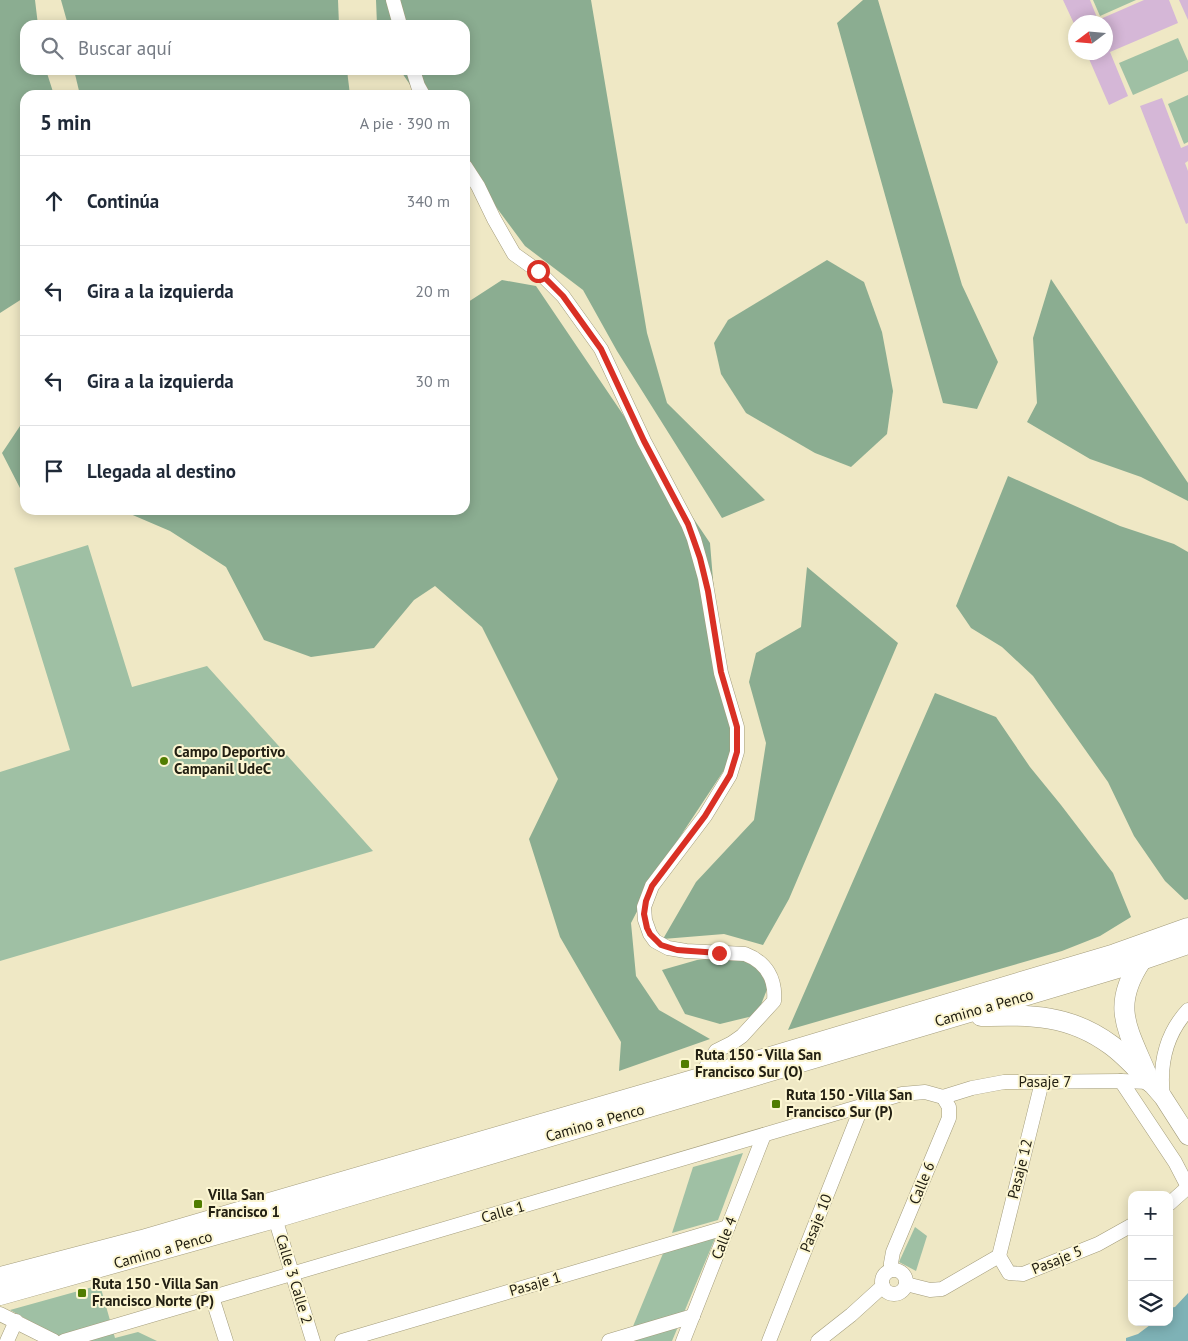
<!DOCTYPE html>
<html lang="es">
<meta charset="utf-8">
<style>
:root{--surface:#fff;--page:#f6f6f7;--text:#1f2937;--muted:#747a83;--line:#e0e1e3}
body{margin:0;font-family:"PT Sans",sans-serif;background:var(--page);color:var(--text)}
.controls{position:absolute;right:15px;bottom:15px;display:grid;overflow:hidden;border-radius:10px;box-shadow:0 2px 12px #0003}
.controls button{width:45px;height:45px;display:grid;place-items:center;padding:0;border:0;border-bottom:1px solid var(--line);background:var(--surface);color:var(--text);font:25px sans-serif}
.compass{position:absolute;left:1068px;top:15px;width:45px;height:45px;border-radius:50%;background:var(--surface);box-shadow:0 2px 12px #0003;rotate:254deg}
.stop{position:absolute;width:15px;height:15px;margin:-11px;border:4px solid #d93025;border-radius:50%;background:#fff}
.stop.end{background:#d93025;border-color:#fff;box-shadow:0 1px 5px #0008}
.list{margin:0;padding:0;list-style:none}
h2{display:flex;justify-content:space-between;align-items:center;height:65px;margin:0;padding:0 20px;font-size:21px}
h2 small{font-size:16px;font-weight:400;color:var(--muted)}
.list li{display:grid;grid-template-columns:32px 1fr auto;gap:15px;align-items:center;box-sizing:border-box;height:90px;padding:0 20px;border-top:1px solid var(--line)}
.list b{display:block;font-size:19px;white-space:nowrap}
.list em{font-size:16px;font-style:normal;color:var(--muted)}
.icon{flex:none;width:28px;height:28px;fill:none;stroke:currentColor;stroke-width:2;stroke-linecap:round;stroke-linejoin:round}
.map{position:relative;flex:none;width:1188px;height:1341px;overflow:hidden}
.search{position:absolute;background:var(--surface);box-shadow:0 2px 12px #0003;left:20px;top:20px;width:450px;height:55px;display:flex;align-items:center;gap:12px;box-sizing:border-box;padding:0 18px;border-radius:15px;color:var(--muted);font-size:19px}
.panel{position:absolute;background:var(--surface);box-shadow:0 2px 12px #0003;left:20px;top:90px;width:450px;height:425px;border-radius:15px}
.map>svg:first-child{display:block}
.green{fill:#9fc0a4}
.forest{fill:#8bad91}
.water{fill:#7eb2b6}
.building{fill:#d5b7d7}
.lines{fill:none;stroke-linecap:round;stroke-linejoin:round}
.minor-casing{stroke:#a39c7b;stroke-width:15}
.major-casing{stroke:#a39c7b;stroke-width:19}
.highway-casing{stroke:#a39c7b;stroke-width:21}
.minor{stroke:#fff;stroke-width:14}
.major{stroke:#fff;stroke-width:18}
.highway{stroke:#fff;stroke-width:20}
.route{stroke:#d93025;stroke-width:6}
.poi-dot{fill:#517d00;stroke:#fcf6d2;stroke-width:2}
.labels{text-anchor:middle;stroke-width:4;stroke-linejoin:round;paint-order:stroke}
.poi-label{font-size:15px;font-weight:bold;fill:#232013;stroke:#fcf6d2;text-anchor:start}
.street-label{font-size:15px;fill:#232013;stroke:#fcf6d2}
</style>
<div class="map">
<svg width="1188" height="1341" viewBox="0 0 1188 1341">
<rect width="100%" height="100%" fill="#efe8c5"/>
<g class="green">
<polygon points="1093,0 1136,0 1100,16"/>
<polygon points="1178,38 1188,61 1188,71 1133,95 1119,63"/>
<polygon points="1188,95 1188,142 1184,144 1168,104"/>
<polygon points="88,545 132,687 207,666 373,851 0,961 0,772 70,750 14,568"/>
<polygon points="743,1153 718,1220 672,1233 693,1167"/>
<polygon points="915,1227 927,1236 916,1271 899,1262"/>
<polygon points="716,1236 672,1341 627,1341 664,1251"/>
<polygon points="100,1285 115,1338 138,1332 157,1341 66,1341 10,1310"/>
</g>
<g class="forest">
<polygon points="0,0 35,0 38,25 25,25 25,70 46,70 54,95 25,95 25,297 0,313"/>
<polygon points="61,0 338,0 339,25 68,25"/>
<polygon points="376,0 591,0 647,333 667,403 765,500 722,518 617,351 583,290 525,246 465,165 465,95 417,95 400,70 465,70 465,25 377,25"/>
<polygon points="863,0 878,0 962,285 998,362 977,409 943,403 837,23"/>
<polygon points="74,70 347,70 350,95 80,95"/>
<polygon points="827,260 864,282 882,332 893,391 887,434 851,467 815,453 746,413 721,374 714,343 728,320"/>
<polygon points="1051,279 1188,483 1188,501 1141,477 1090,459 1027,422 1037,403 1033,338"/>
<polygon points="502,280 536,286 710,543 719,654 740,746 660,867 631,923 636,976 659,1010 710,1039 619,1071 621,1042 560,937 529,839 558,779 482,627 435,586 414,600 374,648 311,657 264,640 226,567 170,531 121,510 465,510 465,304"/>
<polygon points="25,386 25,492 20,488 2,453 20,426"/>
<polygon points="1008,476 1120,526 1174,544 1188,552 1188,899 1185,900 1165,881 1134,836 1108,782 1033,676 1002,647 971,628 956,606"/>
<polygon points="807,567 898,643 789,899 763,945 724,934 663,939 696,882 754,820 766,743 749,682 756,653 801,627"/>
<polygon points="935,693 996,717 1030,767 1061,805 1113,873 1131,917 1100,936 1062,951 788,1030"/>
<polygon points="736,955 773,974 757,1015 720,1024 685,1014 662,970 697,960"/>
</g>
<polygon class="water" points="1188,1293 1188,1341 1126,1341 1126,1338 1138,1334 1154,1322 1169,1322 1169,1308 1175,1307"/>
<g class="building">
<polygon points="1063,0 1090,0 1098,20 1144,0 1169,0 1178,23 1110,52 1128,96 1109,105 1086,52 1106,52 1106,22 1076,22 1076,28"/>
<polygon points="1179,0 1188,0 1188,20"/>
<polygon points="1162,98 1181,148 1188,145 1188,161 1185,163 1188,171 1188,223 1186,224 1140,106"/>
</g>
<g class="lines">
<defs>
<g id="minor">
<polyline points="393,0 400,25"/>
<polyline points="413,70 418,86 423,95"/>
<path d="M465 166 478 186 494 219 514 254 538 271 563 296 601 349 644 441 688 524 694 539 705 578 721 673 737 727V752L730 775 705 816 652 886 644 907 645 920 650 934 655 941 668 948 686 951 745 954C766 962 776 979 774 1001L742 1036 732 1043 716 1051 707 1065 703 1077"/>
<polyline points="1121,1081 1175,1162 1188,1187"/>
<polyline points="943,1097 972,1088 1004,1082 1121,1081 1150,1082"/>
<path d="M1163 1097C1159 1064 1165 1035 1188 1010"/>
<polyline points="1169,1204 1188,1187"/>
<polyline points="275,1218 313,1341"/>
<polyline points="999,1256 1042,1082"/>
<polyline points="999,1256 1009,1273 1023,1274 1098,1244 1132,1225"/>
<polyline points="891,1270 891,1263 893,1252 949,1118 949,1107 943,1097"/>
<circle cx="894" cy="1282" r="12"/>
<polyline points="906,1284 930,1290 942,1289 999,1256"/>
<polyline points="212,1297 226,1341"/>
<polyline points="0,1314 54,1341"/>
<polyline points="7,1341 16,1321"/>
<polyline points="64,1341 902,1094 925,1092 943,1097"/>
<polyline points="342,1341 728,1227"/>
<polyline points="609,1341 693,1316"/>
<polyline points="683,1341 764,1135"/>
<polyline points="769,1341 862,1106"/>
<polyline points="818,1341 851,1315 883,1286"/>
</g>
<polyline id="major" points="1150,1082 1163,1097 1188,1136"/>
<g id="highway">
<path d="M1141 961C1111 1006 1127 1028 1146 1073"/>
<path d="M981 1016C1031 1015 1069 1014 1111 1045 1125 1055 1138 1070 1150 1082"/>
<polyline points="0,1277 142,1240 703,1077 1115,954 1188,928"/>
<polyline points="0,1295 275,1218 1118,968 1188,944"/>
</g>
</defs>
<use href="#minor" class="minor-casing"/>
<use href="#major" class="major-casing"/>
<use href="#highway" class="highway-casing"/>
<use href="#minor" class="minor"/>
<use href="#major" class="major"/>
<use href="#highway" class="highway"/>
</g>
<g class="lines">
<polyline class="route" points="538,271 563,296 601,349 644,441 688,524 700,558 708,591 721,672 737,727 737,752 730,775 705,816 652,886 646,901 644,914 647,928 650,934 661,945 677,950 719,953"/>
</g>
<g class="poi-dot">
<circle cx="164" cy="761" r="5"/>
<rect x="680" y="1059" width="10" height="10" rx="2.5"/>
<rect x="771" y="1099" width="10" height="10" rx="2.5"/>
<rect x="193" y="1199" width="10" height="10" rx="2.5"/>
<rect x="77" y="1288" width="10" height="10" rx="2.5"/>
</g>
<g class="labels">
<g class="poi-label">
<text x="174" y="757">Campo Deportivo<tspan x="174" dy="17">Campanil UdeC</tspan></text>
<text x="695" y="1060">Ruta 150 - Villa San<tspan x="695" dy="17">Francisco Sur (O)</tspan></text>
<text x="786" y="1100">Ruta 150 - Villa San<tspan x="786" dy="17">Francisco Sur (P)</tspan></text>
<text x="208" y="1200">Villa San<tspan x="208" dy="17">Francisco 1</tspan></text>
<text x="92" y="1289">Ruta 150 - Villa San<tspan x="92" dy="17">Francisco Norte (P)</tspan></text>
</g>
<g class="street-label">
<text transform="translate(984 1008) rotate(-16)" y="5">Camino a Penco</text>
<text x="1045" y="1087">Pasaje 7</text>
<text transform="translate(595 1123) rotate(-16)" y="5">Camino a Penco</text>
<text transform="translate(1020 1169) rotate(-76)" y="5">Pasaje 12</text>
<text transform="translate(922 1183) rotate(-68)" y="5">Calle 6</text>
<text transform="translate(503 1212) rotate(-16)" y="5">Calle 1</text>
<text transform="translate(816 1223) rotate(-68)" y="5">Pasaje 10</text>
<text transform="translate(724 1238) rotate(-69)" y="5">Calle 4</text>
<text transform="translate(163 1250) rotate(-16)" y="5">Camino a Penco</text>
<text transform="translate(1057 1260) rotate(-22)" y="5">Pasaje 5</text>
<text transform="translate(294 1279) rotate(73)" y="5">Calle 3 Calle 2</text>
<text transform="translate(535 1284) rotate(-16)" y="5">Pasaje 1</text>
</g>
</g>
</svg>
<div class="controls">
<button>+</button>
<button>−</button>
<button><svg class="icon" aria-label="layers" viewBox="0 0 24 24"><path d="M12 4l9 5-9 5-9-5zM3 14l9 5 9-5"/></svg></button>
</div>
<svg class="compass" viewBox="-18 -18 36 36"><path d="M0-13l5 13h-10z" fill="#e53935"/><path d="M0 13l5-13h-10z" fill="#747a83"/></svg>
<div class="stop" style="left:538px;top:271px"></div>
<div class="stop end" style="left:719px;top:953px"></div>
<div class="search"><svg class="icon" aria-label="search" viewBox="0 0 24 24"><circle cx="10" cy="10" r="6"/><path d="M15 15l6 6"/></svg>Buscar aquí</div>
<section class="panel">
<h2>5 min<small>A pie · 390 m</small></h2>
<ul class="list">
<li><svg class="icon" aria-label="ahead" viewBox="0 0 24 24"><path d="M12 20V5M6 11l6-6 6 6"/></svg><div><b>Continúa</b></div><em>340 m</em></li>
<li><svg class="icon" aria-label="left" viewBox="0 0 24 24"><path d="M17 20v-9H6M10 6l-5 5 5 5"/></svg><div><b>Gira a la izquierda</b></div><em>20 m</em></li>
<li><svg class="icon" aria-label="left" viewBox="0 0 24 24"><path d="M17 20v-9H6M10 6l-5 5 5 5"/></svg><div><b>Gira a la izquierda</b></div><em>30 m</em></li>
<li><svg class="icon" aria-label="arrive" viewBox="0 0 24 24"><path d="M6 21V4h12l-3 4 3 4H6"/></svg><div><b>Llegada al destino</b></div></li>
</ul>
</section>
</div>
